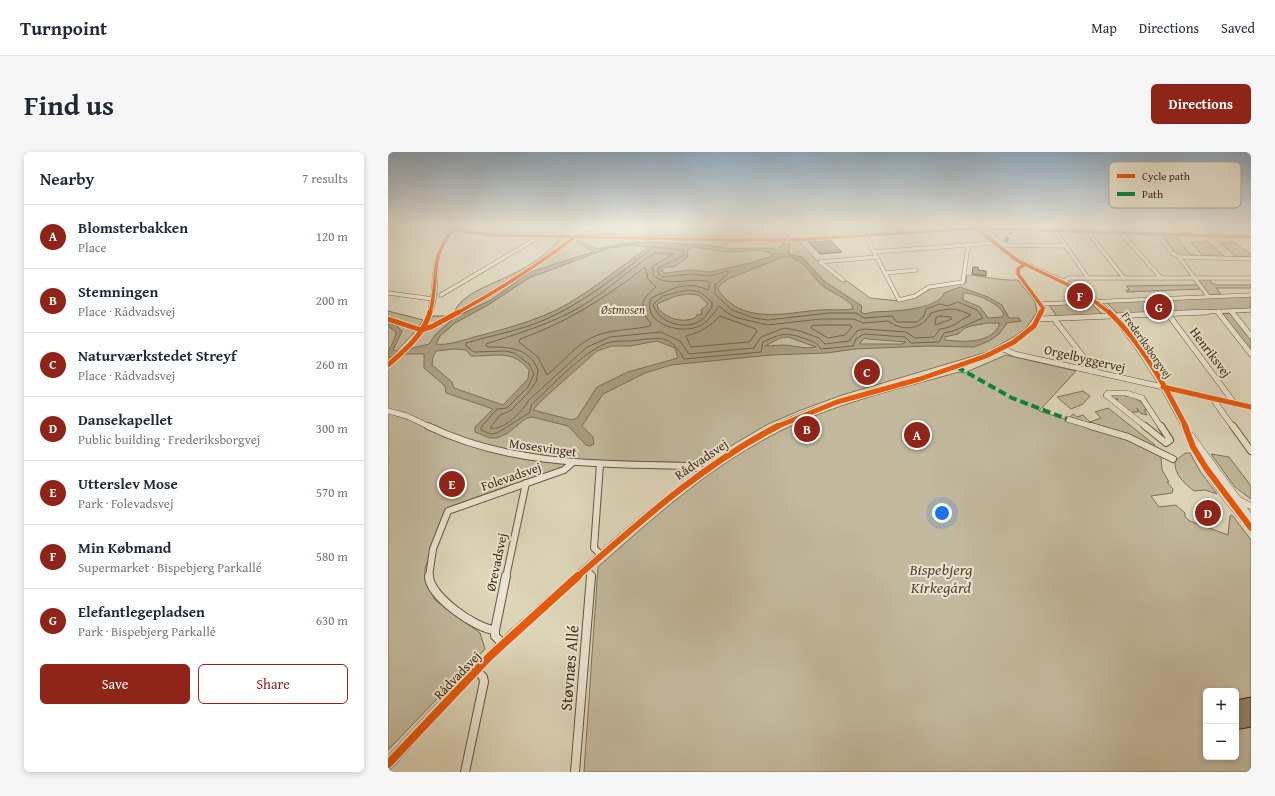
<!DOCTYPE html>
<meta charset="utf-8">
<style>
:root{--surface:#fff;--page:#f6f6f7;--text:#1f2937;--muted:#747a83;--line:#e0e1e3;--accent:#8f2418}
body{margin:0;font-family:"Gentium Book Plus",serif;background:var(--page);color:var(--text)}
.controls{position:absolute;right:12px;bottom:12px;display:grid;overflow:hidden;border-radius:6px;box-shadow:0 2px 6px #0003}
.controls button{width:36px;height:36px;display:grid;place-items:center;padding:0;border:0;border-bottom:1px solid var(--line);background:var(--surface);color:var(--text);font:20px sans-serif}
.you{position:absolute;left:554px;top:361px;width:14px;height:14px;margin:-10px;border:3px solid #fff;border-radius:50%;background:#1a73e8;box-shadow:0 0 0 6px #1a73e833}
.badge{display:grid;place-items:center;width:26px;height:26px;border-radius:50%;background:var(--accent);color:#fff;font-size:13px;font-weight:700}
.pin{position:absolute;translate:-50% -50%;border:2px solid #fff;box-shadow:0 1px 4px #0006}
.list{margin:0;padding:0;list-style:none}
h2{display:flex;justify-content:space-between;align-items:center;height:52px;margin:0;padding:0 16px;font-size:17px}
h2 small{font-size:13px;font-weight:400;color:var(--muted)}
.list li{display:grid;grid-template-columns:26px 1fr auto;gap:12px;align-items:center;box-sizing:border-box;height:64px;padding:0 16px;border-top:1px solid var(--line)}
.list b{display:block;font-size:15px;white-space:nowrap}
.list p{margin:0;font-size:13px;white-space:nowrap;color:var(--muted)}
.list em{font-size:13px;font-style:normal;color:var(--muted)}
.actions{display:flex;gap:8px;padding:12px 16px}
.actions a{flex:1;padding:9px 0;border:1px solid var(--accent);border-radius:6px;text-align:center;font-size:14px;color:var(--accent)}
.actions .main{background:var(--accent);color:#fff}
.map{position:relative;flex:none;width:863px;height:620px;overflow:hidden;border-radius:6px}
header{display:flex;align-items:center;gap:24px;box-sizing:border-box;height:56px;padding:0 20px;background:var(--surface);border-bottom:1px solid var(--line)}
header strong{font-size:19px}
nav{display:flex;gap:22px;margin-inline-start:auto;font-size:14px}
.intro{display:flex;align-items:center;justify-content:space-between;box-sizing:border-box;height:96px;padding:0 24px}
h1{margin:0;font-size:28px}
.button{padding:10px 18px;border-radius:6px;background:var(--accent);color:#fff;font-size:14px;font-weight:700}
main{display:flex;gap:24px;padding:0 24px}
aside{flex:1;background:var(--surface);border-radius:6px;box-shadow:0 2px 6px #0003}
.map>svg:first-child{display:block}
.green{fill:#c3b99e;stroke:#827258;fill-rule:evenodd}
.water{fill:#a99c81;stroke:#7f6f55;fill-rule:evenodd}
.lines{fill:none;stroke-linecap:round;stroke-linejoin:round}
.shore{stroke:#75644a;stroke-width:1}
.stream{stroke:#7f6f55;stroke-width:1}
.canal{stroke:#a99c81;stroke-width:4.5}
.building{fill:#93846a;stroke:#412b13}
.pedestrian-casing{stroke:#68563d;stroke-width:4}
.minor-far3-casing{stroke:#68563d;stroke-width:4.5}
.minor-far2-casing{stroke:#68563d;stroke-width:6}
.minor-far1-casing{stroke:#68563d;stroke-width:8}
.minor-casing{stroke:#68563d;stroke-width:10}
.tertiary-casing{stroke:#68563d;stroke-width:1}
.pedestrian{stroke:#eae4d2;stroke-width:3}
.minor-far3{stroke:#eae4d2;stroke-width:3.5}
.minor-far2{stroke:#eae4d2;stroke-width:5}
.minor-far1{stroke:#eae4d2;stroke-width:6}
.minor{stroke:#eae4d2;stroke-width:8}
.tertiary{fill:#eae4d2;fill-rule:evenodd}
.quiet-far1{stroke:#00873e;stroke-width:3;stroke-dasharray:6 3;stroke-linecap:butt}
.quiet{stroke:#00873e;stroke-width:4;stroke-dasharray:8 4;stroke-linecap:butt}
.cycleway-far3-casing{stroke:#eae4d2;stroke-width:5}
.cycleway-far2-casing{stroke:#eae4d2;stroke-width:7}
.cycleway-far1-casing{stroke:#eae4d2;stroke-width:9}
.cycleway-casing{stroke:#eae4d2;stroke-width:11}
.cycleway-far3{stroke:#e8590c;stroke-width:3.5}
.cycleway-far2{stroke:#e8590c;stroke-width:5}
.cycleway-far1{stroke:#e8590c;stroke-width:6}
.cycleway{stroke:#e8590c;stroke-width:8}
.labels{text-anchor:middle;stroke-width:4;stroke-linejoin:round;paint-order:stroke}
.far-street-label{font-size:11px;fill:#412b13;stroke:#eae4d2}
.far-water-label{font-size:12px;font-style:italic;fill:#5b472e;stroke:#eae4d2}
.street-label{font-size:13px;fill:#412b13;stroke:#eae4d2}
.near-park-label{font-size:16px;font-style:italic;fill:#5b472f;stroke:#eae4d2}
.near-street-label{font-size:16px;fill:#412b13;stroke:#eae4d2}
.key{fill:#eae4d2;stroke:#b7ac99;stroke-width:1}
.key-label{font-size:11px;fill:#412b13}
</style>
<header>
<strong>Turnpoint</strong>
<nav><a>Map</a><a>Directions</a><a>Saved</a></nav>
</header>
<div class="intro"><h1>Find us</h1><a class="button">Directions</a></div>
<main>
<aside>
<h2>Nearby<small>7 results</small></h2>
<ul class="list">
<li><span class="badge">A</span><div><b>Blomsterbakken</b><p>Place</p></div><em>120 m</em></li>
<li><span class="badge">B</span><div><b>Stemningen</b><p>Place · Rådvadsvej</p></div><em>200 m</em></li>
<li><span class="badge">C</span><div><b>Naturværkstedet Streyf</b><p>Place · Rådvadsvej</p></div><em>260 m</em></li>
<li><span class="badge">D</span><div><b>Dansekapellet</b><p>Public building · Frederiksborgvej</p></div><em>300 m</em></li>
<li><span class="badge">E</span><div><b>Utterslev Mose</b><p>Park · Folevadsvej</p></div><em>570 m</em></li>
<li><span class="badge">F</span><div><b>Min Købmand</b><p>Supermarket · Bispebjerg Parkallé</p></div><em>580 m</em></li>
<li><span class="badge">G</span><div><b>Elefantlegepladsen</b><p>Park · Bispebjerg Parkallé</p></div><em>630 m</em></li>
</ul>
<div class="actions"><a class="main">Save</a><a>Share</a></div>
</aside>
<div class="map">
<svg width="863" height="620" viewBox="0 0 863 620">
<rect width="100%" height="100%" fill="#ded6ba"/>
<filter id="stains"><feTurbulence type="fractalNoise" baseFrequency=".005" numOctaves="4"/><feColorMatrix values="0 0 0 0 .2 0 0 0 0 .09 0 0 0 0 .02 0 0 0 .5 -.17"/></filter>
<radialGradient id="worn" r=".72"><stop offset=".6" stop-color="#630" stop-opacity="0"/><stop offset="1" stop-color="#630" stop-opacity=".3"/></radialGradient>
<g class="green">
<polygon points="205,73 390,73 402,86 190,82"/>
<polygon points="774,84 788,85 802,102 814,105 794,105 786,100 778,87"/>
<path d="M171 86 368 91 412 90 429 109 453 129H459L482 146 512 149 532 143 544 136 567 131H578L579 123C597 124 612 129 630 128L647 150 649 160 639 175 629 183 599 200 454 243 413 258 380 272 314 311 190 308 176 315 60 356 37 416V428L47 448 92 481 97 497 0 598V216L29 188 45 164H59L67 159C73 142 107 131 123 123 141 114 160 103 171 86Z"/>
<polygon points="818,88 836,104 815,104 803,90 816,90"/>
<polygon points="843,89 863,102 863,105 847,104 832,91 843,91"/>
<polygon points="809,126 821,127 824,131 829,133 863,133 863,136 828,136 833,142 821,143"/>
<polygon points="810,133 812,137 739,140 738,138 742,138 738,134"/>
<polygon points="863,144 863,157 731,163 718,150"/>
<polygon points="703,151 716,164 670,166 661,153"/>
<polygon points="0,159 35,168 25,182 0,208"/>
<polygon points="834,161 843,161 863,186 863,200"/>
<path d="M618 203 688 219 651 259 737 286 773 304 774 318 781 330H779L785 337 784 341 763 344 771 355 788 353 797 361V365L802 369 840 383 842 364 844 363 863 388V620H196L210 415C264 367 317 319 381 285 440 253 507 238 571 220L576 221ZM818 539H848V605H818Z"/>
<polygon points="695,239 702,244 695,252 683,257 669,245"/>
<path d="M723 243H736L739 245V243C749 247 756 250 758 258H756L759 263 752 261 749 256 750 260H742L728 248 730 247H727Z"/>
<polygon points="720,256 767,293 765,294 682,265 685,262 689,265 695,263 702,270 713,266 707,260"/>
<path d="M797 301H802L812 319 829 342 817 338 806 339C796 331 786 323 787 309Z"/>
<polygon points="823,302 841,305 863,334 863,347 847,335"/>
</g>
<g class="water">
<path d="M190 88 209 97 233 92 260 90 319 93 342 97 369 96 389 97 396 91H402L400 102 414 105 436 129 474 154 473 160C477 163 480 161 485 160 502 159 549 159 556 141L572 135 600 145 614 153 621 166H631L633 169 619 171 611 182 601 189 586 195 540 194 467 197 439 201 383 203 283 213 257 221 215 242 194 274 205 285 206 292 202 294 198 293 180 274 144 265 137 267 120 281 109 286H102L87 280V275L105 257 58 241 57 234 36 216V202H16L21 197 41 192 47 183 67 165 103 148 142 120 205 100V99L188 90ZM244 93 261 95C233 114 206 137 176 154 148 169 117 177 86 185 76 188 58 194 48 192L52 184 67 171 100 153 141 126 221 96ZM306 95 339 100 372 98 386 102 381 105 362 111 322 120 303 118 277 121 273 119 278 115H286L299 106 300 97ZM395 105C414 103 423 125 436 135 444 141 464 148 465 157 454 159 442 157 431 158 396 161 355 173 331 139L330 135 340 127ZM575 141C587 141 611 151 616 162L614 165 600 166 592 155 575 148ZM300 142 310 143 320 152 313 158 314 162 309 163 307 166C293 171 281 167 271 158L269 153 271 151 288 144ZM600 171H611V174C601 192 575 190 557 188V185L570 182 577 176 583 174ZM400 185 428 195 419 196 397 193 377 194 392 186ZM477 186 480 187 518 190 513 192H471ZM269 189 287 196 290 206 240 220 209 235 189 266 184 268 145 258 154 248 209 199 224 194H242ZM66 197 78 198 83 204C106 205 124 196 141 218L140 227 115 253 66 236 64 230 44 213 45 205 48 199Z"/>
<path d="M0 170 8 173 14 179 5 198 9 199 4 205H0C0 195 7 190 8 180L0 174Z"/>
</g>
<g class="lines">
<g class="shore">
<path d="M265 95 296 98V103C287 109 279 111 270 116V121L274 125 303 122 322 124 340 119V122L327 133V142L344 158 366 166 380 168 441 161H468L476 166 504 164 509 170H529L536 164 538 157 552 152 559 154 570 150 589 158 595 166C581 171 570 179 556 181L551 190 523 191 517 185 476 182 468 187 465 194 433 197C429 191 425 189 418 187 398 180 394 181 375 190L373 200 296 207C283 184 275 185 251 188 242 190 232 188 223 190 199 195 163 235 144 252L141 261 109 281 103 282 93 278V275L109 257 119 256 140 235 146 222 141 212 126 201 117 199 86 200 78 194V191C108 182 141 177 169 162 204 144 235 120 265 95Z"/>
<path d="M267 101 286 102 265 114V123C280 137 304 124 322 130L320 138C298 128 284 137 263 146 254 171 290 182 309 175 319 172 325 162 331 154L341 162 350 166 380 173 432 167H466L475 171 500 169C515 180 534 178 543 161 560 156 567 155 583 163 569 169 568 175 552 177L546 185 527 186 518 180 476 177 469 179 461 189 437 192 431 186 412 179 396 176 373 185 366 196 301 202 292 189 273 180 222 185 199 195 141 248C135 259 116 279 102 276L112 263 122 259 140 241 148 230 150 218C141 195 120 195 99 195L98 192C125 183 153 175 179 162 211 147 237 120 267 101Z"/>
<path d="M256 116 258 117 260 127 268 135C254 146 249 156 263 171L262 174C245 178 227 177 210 183 189 190 176 210 159 223L150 205 131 190 132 187C178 171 217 146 256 116Z"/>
<path d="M300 138 312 140 324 150V155C320 160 317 166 312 169 296 179 269 170 265 152L275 144Z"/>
<path d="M332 164 368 177 369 180 361 190 303 195 298 184C313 180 321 175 332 164Z"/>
<polygon points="552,164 563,165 564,167 547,173 548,166"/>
<polygon points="433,173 462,173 464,175 457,183 440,186 423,176 424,174"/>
</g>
<g class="stream">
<polyline points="385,73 397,85"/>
<polyline points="199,81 212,73"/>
</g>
<polyline class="canal" points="6,201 18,200"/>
</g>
<g class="building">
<polygon points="442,88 454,100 432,102 420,90"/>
<polygon points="585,115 590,115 590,118 598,119 598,124 584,122"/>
<polygon points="813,356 825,360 828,366 824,367 815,364 811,359"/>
<polygon points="863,545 863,575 848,578 848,548"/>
</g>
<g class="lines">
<defs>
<polyline id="pedestrian" points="617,90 625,78"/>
<g id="minor-far3">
<polyline points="394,73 407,88"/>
<polyline points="472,73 511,148 527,144 541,135 575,130 580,93"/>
<polyline points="701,73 706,80"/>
<polyline points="737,73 743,81"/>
<polyline points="771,73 778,83"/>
<polyline points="813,73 823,84"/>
<polyline points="667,79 700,126"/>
<polyline points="699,79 736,126"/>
<polyline points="732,80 773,126"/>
<polyline points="593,81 602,81 616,93"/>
<polyline points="770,82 784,101 791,105 820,144"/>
<polyline points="0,83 18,73"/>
<polyline points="616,93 678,94"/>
<polyline points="486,100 606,91"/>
<polyline points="791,105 863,107"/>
<polyline points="497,121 528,118"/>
<polyline points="455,128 432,110 489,105"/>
<polyline points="676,129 681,126 863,126"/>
<polyline points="0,141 45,147"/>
<polyline points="53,143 149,86 160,73"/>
<polyline points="653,152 863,143"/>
<polyline points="843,159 844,161"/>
<polyline points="796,161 863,158"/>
</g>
<g id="minor-far2">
<polyline points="830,160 863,202"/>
<polyline points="844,160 863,184"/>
<polyline points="780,162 847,252"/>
<polyline points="651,167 819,160"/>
<polyline points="666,167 701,212 703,219"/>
<polyline points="615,197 627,202 775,235"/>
<polyline points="825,247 845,275"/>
<polyline points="0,259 19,264 42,275"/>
<polyline points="679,267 706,275"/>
<polyline points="758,275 718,243 720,241 738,241 754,246 773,275"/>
</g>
<g id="minor-far1">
<path d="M40 274C122 314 214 312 304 314L314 318"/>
<polyline points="703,274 740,285 785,307"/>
<polyline points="757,274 778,291 782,288 773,274"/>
<polyline points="845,274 863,299"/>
<polyline points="212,312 206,396 213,403"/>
<polyline points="198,416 204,425"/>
<polyline points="41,425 45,397 60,359 176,318 184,311"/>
<polyline points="118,425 138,331"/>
</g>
<g id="minor">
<path d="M41 424C41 444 88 477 107 478"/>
<polyline points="115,492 107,484 107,478 118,424"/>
<polyline points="77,620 96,530 95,525 88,518"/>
<polyline points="187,620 203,424"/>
</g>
<path id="tertiary" d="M35 73H46L65 76 68 73H72L69 77 103 82 343 87H407L585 75 587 74 589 75 863 84V86L592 77 629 106 699 138 728 163 753 197 777 234 863 253V257L780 238 803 281H805L852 345 863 351V357L859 356 863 361V379L860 378 836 349 819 324 802 294 796 279 772 235 749 199 724 165 695 140 638 114 632 117V122L657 156C655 162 652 169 648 174 641 183 625 193 615 198 546 233 467 239 398 273 327 308 269 358 211 411 175 443 139 474 105 508 70 543 37 580 4 616L0 618V604C32 569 64 534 98 501 132 468 168 438 204 406 263 354 323 304 394 269 453 241 519 232 580 209 601 201 627 191 643 174 647 169 650 162 653 156L628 122V117L634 112 625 108 587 77 407 89H343L103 84 67 79C43 102 53 123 47 151 43 169 33 184 21 197 15 203 8 211 0 215V210C15 197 32 182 39 162 49 133 38 103 63 78ZM817 308 851 356 842 345Z"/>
</defs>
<use href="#pedestrian" class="pedestrian-casing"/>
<use href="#minor-far3" class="minor-far3-casing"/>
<use href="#minor-far2" class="minor-far2-casing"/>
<use href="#minor-far1" class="minor-far1-casing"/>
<use href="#minor" class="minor-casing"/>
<use href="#tertiary" class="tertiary-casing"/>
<use href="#pedestrian" class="pedestrian"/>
<use href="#minor-far3" class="minor-far3"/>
<use href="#minor-far2" class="minor-far2"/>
<use href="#minor-far1" class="minor-far1"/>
<use href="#minor" class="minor"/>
<use href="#tertiary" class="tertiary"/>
<polyline class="quiet-far1" points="617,90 625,78"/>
<polyline class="quiet" points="569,215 624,246 679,267"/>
<defs>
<g id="cycleway-far3">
<polyline points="37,73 103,83 343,88 407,88 587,76 863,85"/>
<polyline points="586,75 630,109 693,139 722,161"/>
<polyline points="637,112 630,117 630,122 655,156 653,161"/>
<path d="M42 161C52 125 39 104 69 74"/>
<path d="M69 161C111 138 150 113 188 84"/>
</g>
<g id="cycleway-far2">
<path d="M721 160C754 191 777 234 798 275"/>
<polyline points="0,167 33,178 43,175 71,160"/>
<path d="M0 213C17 198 36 182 42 160"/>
<polyline points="775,235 863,255"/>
<polyline points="388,275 449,250 532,227 598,204 626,190 646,174 653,160"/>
</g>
<g id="cycleway-far1">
<polyline points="797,274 805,295 818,316 863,376"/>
<path d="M189 425C253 369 314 313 390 274"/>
</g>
<polyline id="cycleway" points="0,612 101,505 190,424"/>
</defs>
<use href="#cycleway-far3" class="cycleway-far3-casing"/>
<use href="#cycleway-far2" class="cycleway-far2-casing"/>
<use href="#cycleway-far1" class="cycleway-far1-casing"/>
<use href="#cycleway" class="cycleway-casing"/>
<use href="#cycleway-far3" class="cycleway-far3"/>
<use href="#cycleway-far2" class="cycleway-far2"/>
<use href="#cycleway-far1" class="cycleway-far1"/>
<use href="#cycleway" class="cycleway"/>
</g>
<linearGradient id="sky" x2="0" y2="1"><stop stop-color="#8faabf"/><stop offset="0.46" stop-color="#f0ede0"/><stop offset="1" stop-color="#f0ede0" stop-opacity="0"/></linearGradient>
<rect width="863" height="160" fill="url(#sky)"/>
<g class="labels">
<g class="far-street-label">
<text transform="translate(759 193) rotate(55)" y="4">Frederiksborgvej</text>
</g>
<g class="far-water-label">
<text x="235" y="162">Østmosen</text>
</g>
<g class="street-label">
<text transform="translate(823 200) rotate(53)" y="5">Henriksvej</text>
<text transform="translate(697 206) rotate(13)" y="5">Orgelbyggervej</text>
<text transform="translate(155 295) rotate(8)" y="5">Mosesvinget</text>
<text transform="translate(313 307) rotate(-34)" y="5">Rådvadsvej</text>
<text transform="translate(123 324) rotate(-19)" y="5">Folevadsvej</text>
<text transform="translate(108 410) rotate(-78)" y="5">Ørevadsvej</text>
<text transform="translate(69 523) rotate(-46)" y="5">Rådvadsvej</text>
</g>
<g class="near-park-label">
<text x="553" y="423">Bispebjerg<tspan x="553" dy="18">Kirkegård</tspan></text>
</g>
<g class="near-street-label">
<text transform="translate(181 516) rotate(-85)" y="6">Støvnæs Allé</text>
</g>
</g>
<rect x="721" y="10" width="132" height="46" rx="6" class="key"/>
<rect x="729" y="22" width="18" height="4" fill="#e8590c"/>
<rect x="729" y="40" width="18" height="4" fill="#00873e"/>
<g class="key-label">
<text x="754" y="28">Cycle path</text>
<text x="754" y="46">Path</text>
</g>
<rect width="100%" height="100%" filter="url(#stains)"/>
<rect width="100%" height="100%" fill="url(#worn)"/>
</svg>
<div class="controls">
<button>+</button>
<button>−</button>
</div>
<div class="you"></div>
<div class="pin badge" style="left:529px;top:283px">A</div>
<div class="pin badge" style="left:419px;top:277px">B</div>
<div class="pin badge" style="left:479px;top:220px">C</div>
<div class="pin badge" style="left:820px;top:361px">D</div>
<div class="pin badge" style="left:64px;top:332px">E</div>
<div class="pin badge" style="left:692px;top:144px">F</div>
<div class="pin badge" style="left:771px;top:155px">G</div>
</div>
</main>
